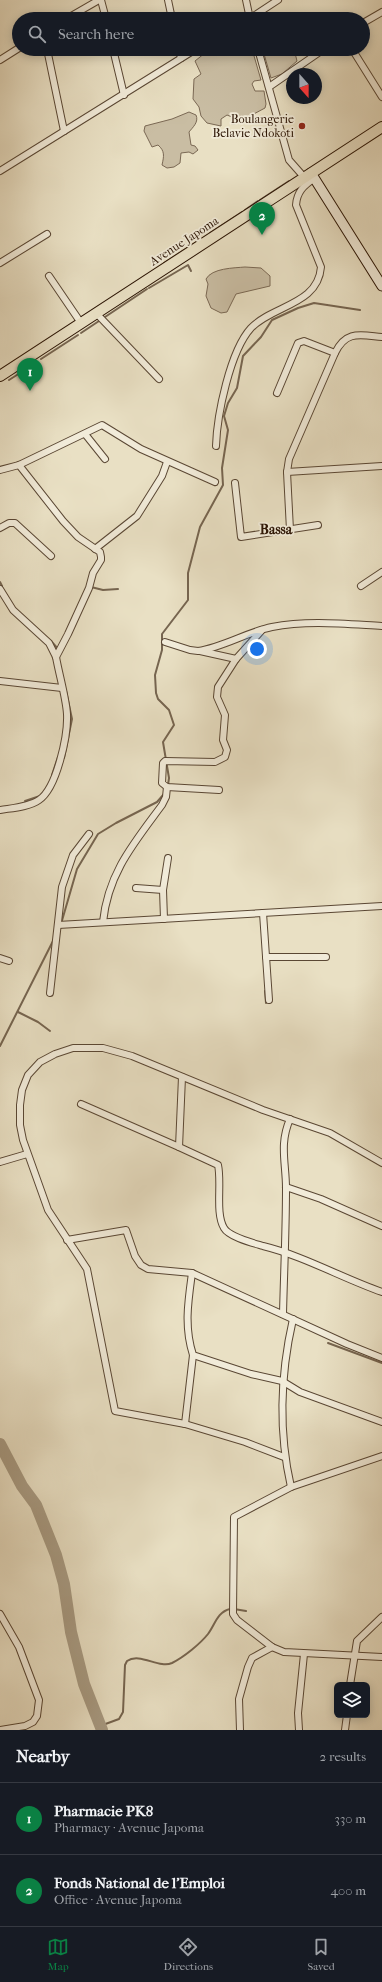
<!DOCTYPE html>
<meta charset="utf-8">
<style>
:root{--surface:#171b24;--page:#20242c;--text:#f1f3f6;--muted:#9ea1a6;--line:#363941;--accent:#0b8043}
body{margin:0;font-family:"IM FELL French Canon",serif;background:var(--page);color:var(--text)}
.controls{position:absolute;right:12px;bottom:12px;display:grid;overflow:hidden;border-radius:6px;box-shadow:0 2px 10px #0003}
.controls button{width:36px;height:36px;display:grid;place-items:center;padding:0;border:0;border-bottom:1px solid var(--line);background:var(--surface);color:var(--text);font:20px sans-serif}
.compass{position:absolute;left:286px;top:68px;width:36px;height:36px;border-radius:50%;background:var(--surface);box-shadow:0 2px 10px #0003;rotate:159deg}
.you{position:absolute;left:257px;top:649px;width:14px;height:14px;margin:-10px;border:3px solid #fff;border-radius:50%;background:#1a73e8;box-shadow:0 0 0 6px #1a73e833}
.badge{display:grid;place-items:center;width:26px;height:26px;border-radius:50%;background:var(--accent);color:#fff;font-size:13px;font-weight:700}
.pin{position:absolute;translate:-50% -33px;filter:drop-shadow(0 1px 2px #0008)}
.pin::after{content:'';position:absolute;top:21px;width:14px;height:12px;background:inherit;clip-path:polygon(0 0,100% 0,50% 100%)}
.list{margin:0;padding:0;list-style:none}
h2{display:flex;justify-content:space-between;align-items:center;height:52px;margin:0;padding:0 16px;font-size:17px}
h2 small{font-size:13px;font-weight:400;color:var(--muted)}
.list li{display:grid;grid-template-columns:26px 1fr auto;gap:12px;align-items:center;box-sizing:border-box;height:72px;padding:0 16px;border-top:1px solid var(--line)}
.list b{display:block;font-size:15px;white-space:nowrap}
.list p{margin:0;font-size:13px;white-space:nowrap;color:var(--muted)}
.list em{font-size:13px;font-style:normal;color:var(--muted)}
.icon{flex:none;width:22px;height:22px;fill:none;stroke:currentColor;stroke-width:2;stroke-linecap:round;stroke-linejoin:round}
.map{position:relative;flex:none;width:382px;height:1730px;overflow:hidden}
.search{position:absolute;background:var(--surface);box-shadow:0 2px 10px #0003;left:12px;right:12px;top:12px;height:44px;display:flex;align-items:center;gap:10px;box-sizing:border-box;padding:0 14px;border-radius:22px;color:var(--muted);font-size:15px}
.sheet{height:196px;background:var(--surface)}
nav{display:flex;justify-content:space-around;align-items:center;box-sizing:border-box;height:56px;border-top:1px solid var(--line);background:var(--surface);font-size:11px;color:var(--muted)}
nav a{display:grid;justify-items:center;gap:2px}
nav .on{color:var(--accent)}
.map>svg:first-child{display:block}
.green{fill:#c9bda3;stroke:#7a6854}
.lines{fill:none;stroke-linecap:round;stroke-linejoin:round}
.stream{stroke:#766550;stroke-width:2}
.river{stroke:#a89b83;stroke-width:12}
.street-casing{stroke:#5a4734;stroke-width:8}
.secondary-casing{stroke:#2b1404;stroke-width:11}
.primary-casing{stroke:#2b1404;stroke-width:12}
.street{stroke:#f1ebd9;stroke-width:6}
.secondary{stroke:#f1ebd9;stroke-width:9}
.primary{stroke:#e9e0c4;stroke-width:10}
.poi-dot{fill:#8f2418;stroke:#f1ebd9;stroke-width:1.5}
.labels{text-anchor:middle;stroke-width:3.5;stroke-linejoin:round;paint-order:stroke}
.poi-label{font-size:12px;fill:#2b1404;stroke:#f1ebd9;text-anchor:end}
.street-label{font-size:12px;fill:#2b1404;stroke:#f1ebd9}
.quarter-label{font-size:14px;font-weight:bold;fill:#2b1404;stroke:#f1ebd9}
</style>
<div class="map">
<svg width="382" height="1730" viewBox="0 0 382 1730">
<rect width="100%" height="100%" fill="#e9e0c4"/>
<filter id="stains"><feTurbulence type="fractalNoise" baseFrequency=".005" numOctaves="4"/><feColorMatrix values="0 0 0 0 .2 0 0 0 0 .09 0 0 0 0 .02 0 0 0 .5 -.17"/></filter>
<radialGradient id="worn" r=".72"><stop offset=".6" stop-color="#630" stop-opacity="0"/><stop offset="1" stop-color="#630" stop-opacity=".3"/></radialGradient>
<g class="green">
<polygon points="210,49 252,49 261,80 254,81 252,84 255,91 264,91 266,104 265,108 235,124 231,124 233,122 232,117 227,115 221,119 221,126 207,123 201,116 199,107 193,99 194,79 201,74 195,61"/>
<polygon points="268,49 294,49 297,61 282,74 271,78 264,54"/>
<path d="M189 112 196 115C199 122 193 127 189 132L191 145 195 146 198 150 193 154 189 152 181 153 180 163 174 167 167 168 162 165C164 156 165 151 158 145L152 147 144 131 145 126 172 119Z"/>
<path d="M245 267 261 268 270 276V286L236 294 227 312 221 313 211 308 206 296 208 284 206 279C212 268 234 268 245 267Z"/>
</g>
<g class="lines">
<g class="stream">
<polyline points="260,200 289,181"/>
<polyline points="245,210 258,201"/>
<polyline points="210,233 242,212"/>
<polyline points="164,263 198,241"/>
<polyline points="149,288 188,265 191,271"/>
<polyline points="81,333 147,289"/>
<polyline points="41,359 78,335"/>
<polyline points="23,371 28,368"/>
<polyline points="9,380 20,373"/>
<polyline points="0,582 2,586"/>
<polyline points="91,587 103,590 118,589"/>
<polyline points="51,641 59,650"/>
<polyline points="64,758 72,719 66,691"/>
<polyline points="52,775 58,757"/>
<polyline points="168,785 169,778 163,742 174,725 169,710 158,699 156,693 155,675 162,650 162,634 188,600 188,573 200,527 223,485 222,468 228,430 224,416 228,403 237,388 243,356 261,337 272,320 298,308 314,303 360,310"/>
<polyline points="25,801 40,796"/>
<polyline points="61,924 77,869 98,834 116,823 157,802 164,794"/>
<polyline points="265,991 266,1003"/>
<polyline points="18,1012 38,1022 50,1031"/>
<polyline points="0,1046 54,939"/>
<polyline points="328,1343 382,1363"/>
<polyline points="234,1609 246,1611"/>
<path d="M100 1726 119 1719 123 1712 125 1665 127 1661C140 1652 159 1669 172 1663 184 1657 200 1644 208 1634 215 1625 217 1612 230 1609"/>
</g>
<polyline class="river" points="0,1444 22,1486 36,1505 56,1555 64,1584 71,1632 84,1684 102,1730"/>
<defs>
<g id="street">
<polyline points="101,0 106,19"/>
<polyline points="168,0 172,19"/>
<polyline points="246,0 250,19"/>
<polyline points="66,19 99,0"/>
<polyline points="249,19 278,0"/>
<polyline points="363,23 382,12"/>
<polyline points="47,49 64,131"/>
<polyline points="113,49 124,95"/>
<polyline points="179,49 181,58"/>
<polyline points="258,49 289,160 304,177"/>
<polyline points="352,49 382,97"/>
<polyline points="0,60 19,48"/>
<polyline points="269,87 324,49"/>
<polyline points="0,171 196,49"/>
<polyline points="0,263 47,234"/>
<polyline points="49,276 81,323"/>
<polyline points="96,313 159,379"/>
<polyline points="277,393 298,343 304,341 335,353"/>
<polyline points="85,434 105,459"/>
<path d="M216 446C217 415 230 351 251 328 273 305 318 305 321 267L296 205C297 192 303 186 315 178"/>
<polyline points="19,465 63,521 78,537 100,552 101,557 101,560 93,573 89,588 68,634 56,657"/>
<polyline points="0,470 19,465 102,425 141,449 215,482"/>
<polyline points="287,472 382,466"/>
<polyline points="235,483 241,537 318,525"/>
<polyline points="0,528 9,523 15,523 51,556"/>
<path d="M290 530 287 472 289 459 335 353C346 330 360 335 382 337"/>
<polyline points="95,549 137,516 162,476 167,462"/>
<polyline points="361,586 382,572"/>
<path d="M0 589 13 610 49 643 56 657C59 674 66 698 67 714 68 735 57 788 39 800 29 807 12 808 0 810"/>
<path d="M165 642 190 650 198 651C224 647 247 632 272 627 307 620 346 624 382 626"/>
<polyline points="200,651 236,659"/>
<polyline points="0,681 62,688"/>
<polyline points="219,790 167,787 162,783 163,763 165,761 215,762 225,757 227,750 223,740 225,715 217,697 218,687 236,659 262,630"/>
<polyline points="136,888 163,890"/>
<polyline points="263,913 269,1000"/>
<polyline points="164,919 163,890 168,858"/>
<path d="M103 922C108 873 134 843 162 805L166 797 167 787"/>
<polyline points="58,925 382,906"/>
<polyline points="266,957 326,957"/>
<polyline points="0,958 9,961"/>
<polyline points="50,993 62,887 73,855 89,834"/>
<polyline points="81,1104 179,1147 182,1077"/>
<path d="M179 1147 218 1165C222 1183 215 1213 224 1228 229 1237 253 1243 263 1246 304 1256 342 1278 382 1292"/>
<polyline points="0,1162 27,1154"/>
<polyline points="286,1187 321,1199 382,1226"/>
<polyline points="67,1240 126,1230 135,1256 141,1265 148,1269 192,1273 347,1344 382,1358"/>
<path d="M192 1273C188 1302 184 1327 193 1355L251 1374 282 1381 300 1392 382 1422"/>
<path d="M283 1314C284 1272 286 1230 286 1188 286 1163 279 1144 290 1119"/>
<polyline points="185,1424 193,1355"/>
<polyline points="382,1456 291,1487 234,1517 233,1614 237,1620 272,1647 284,1652 382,1657"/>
<polyline points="284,1457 245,1442 185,1424 115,1411 87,1269 48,1210 23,1140 20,1125 20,1105 22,1090 28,1075 40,1062 55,1054 73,1048 103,1048 132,1056 263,1110 330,1133 382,1163"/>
<path d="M291 1487C278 1430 280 1376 293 1319"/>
<polyline points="0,1614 19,1647 39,1700 37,1716 33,1722 25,1726 0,1730"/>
<polyline points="350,1685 357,1641 382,1617"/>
<polyline points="240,1730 239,1699 248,1667 252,1658 272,1647"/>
<polyline points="299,1730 298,1713 304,1654"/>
<polyline points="345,1730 347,1715"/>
</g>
<polyline id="secondary" points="311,173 382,286"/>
<polyline id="primary" points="0,376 382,127"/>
</defs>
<use href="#street" class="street-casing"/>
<use href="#secondary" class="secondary-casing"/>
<use href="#primary" class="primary-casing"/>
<use href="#street" class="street"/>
<use href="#secondary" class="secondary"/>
<use href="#primary" class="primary"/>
</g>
<circle class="poi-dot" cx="302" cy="126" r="4"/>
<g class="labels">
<g class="poi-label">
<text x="294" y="123">Boulangerie<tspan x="294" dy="14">Belavie Ndokoti</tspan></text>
</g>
<g class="street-label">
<text transform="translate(184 241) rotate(-33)" y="4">Avenue Japoma</text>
</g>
<g class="quarter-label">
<text x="276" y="534">Bassa</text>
</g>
</g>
<rect width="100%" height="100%" filter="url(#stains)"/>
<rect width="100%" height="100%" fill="url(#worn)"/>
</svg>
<div class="controls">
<button><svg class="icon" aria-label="layers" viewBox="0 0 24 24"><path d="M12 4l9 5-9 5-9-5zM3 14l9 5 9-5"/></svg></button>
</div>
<svg class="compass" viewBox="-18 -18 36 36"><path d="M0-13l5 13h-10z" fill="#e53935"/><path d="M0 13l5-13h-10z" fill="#9ea1a6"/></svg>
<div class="you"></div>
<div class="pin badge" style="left:30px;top:391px">1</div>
<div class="pin badge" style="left:262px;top:235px">2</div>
<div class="search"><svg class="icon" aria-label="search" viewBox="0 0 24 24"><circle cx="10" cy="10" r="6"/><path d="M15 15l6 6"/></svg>Search here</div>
</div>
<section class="sheet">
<h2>Nearby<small>2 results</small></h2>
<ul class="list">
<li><span class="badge">1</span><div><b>Pharmacie PK8</b><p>Pharmacy · Avenue Japoma</p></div><em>330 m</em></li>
<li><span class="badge">2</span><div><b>Fonds National de l'Emploi</b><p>Office · Avenue Japoma</p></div><em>400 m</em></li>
</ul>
</section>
<nav>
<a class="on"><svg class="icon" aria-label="map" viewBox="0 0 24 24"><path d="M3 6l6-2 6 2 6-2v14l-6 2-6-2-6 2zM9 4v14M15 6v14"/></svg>Map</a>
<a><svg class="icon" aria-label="directions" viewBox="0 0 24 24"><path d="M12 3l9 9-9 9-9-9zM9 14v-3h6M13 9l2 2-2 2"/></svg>Directions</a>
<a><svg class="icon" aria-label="saved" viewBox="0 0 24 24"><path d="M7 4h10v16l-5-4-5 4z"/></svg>Saved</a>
</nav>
